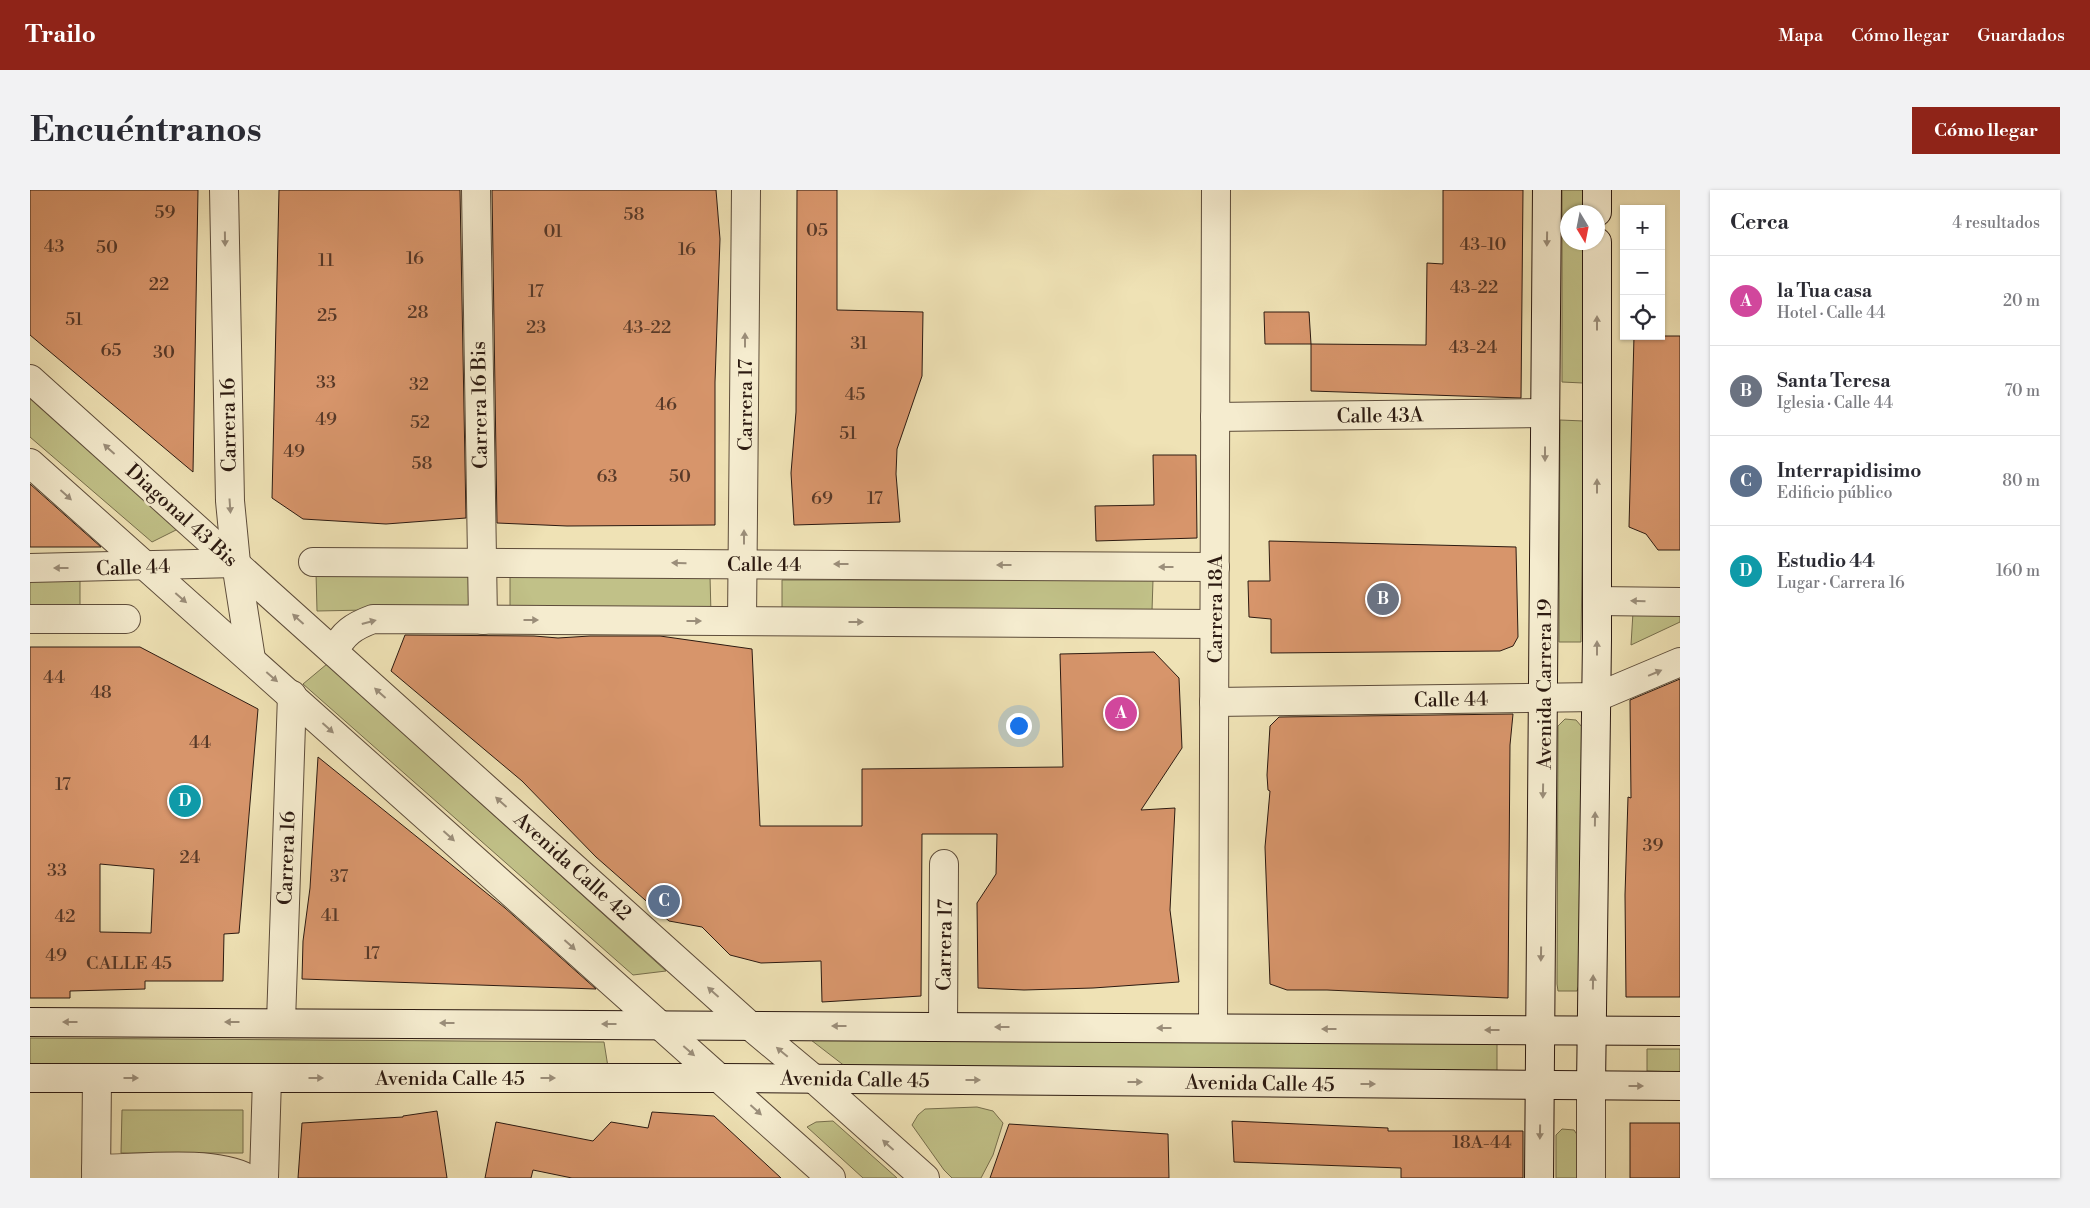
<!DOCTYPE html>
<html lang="es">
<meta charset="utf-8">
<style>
:root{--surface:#fff;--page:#f2f2f3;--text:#2b2b33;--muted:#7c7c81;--line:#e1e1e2;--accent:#8f2418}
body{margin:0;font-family:"Libre Bodoni",serif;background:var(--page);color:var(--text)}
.controls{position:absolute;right:15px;top:15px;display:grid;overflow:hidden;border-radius:0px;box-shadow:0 1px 4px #0004}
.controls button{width:45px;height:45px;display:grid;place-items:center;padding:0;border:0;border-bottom:1px solid var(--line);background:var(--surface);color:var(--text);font:25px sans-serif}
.compass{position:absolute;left:1530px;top:15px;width:45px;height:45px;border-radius:50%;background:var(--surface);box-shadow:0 1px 4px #0004;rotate:170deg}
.you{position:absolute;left:988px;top:535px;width:18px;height:18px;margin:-12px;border:4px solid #fff;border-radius:50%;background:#1a73e8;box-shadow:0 0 0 8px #1a73e833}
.badge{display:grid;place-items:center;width:32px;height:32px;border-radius:50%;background:var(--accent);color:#fff;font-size:16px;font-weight:700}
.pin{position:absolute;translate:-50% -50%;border:2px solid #fff;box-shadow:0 1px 5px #0006}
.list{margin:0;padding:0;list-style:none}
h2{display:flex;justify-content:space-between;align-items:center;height:65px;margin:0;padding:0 20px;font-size:21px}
h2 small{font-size:16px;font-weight:400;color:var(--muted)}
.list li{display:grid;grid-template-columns:32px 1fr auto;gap:15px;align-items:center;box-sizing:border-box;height:90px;padding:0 20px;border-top:1px solid var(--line)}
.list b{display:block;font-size:19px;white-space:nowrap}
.list p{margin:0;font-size:16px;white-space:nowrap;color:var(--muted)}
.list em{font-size:16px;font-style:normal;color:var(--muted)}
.icon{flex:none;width:28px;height:28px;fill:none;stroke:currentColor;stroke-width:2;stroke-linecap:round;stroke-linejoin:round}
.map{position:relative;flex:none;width:1650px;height:988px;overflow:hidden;border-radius:0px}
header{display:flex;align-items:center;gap:30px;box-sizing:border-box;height:70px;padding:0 25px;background:var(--accent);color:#fff}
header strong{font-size:24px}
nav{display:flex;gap:28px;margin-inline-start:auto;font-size:18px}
.intro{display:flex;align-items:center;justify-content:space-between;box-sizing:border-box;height:120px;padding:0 30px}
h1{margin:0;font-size:35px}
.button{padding:12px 22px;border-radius:0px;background:var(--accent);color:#fff;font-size:18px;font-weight:700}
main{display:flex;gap:30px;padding:0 30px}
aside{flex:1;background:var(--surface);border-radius:0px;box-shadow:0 1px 4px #0004}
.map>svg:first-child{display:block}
.green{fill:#c1c188;stroke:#766e4c}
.building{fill:#d7956b;stroke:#2c1a11;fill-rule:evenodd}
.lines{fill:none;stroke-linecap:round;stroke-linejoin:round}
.minor-casing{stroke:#5d4c3a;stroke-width:30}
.tertiary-casing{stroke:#5d4c3a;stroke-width:30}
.secondary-casing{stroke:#2c1a11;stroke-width:30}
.minor{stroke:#f5eccf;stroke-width:28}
.tertiary{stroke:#f5eccf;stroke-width:28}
.secondary{stroke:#f5eccf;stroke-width:28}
.oneway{fill:#9b8e7a}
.labels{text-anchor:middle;stroke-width:5;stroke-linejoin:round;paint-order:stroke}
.number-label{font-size:18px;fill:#573928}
.street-label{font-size:20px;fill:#2c1a11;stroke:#f5eccf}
</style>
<header>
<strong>Trailo</strong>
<nav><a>Mapa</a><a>Cómo llegar</a><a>Guardados</a></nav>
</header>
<div class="intro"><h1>Encuéntranos</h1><a class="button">Cómo llegar</a></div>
<main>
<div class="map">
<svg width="1650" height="988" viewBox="0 0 1650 988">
<rect width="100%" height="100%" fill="#efe2b5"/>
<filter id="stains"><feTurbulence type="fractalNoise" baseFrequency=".004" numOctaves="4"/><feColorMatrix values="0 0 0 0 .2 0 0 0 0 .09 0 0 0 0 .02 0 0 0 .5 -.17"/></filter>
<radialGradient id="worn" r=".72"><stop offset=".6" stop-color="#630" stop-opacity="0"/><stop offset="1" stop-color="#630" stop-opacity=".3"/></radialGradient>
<g class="green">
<polygon points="1532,0 1555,0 1555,22 1538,22 1538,52 1555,53 1553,193 1532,192"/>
<polygon points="0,207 148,339 122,352 0,247"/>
<polygon points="1530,230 1554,231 1551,452 1529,452"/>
<polygon points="439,380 440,418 287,421 286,383"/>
<polygon points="480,386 680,386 681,424 480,424"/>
<rect x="0" y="388" width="50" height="29"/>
<polygon points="752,390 1123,390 1122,421 752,421"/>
<polygon points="1603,422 1650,422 1650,432 1601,455"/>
<polygon points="297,474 636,781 603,785 273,494"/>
<polygon points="1535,529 1546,530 1552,537 1549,795 1547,801 1528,801 1527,794 1528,536"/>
<polygon points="0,848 574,852 578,877 0,880"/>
<polygon points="781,850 1467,854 1467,881 816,877"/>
<polygon points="1617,859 1650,859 1650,882 1617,881"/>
<polygon points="947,917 963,921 973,933 963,965 951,988 922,988 914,980 882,935 888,925 895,919"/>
<polygon points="92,920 213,920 213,963 91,963"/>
<polygon points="803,931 867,988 833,988 777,937 786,932"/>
<polygon points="1532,939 1544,940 1548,946 1547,988 1526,988 1526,945"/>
</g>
<g class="building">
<polygon points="0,0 168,0 163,282 0,145"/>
<polygon points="249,0 430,0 436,328 356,334 273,329 242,308"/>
<polygon points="462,0 686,0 690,49 685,192 685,335 537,336 467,333"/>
<polygon points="767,0 807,0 807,120 893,122 892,186 867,259 866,284 870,332 764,335 761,283 766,222"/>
<polygon points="1413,0 1493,0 1491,208 1281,201 1281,154 1396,155 1397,73 1413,74"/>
<polygon points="1234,122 1279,122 1281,154 1235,154"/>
<polygon points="1604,146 1650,146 1650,360 1628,360 1616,344 1599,337"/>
<polygon points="1123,265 1166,265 1167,348 1066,351 1065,316 1124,315"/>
<polygon points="0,294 71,357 0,357"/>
<polygon points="1239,351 1486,357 1488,447 1483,456 1470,461 1241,463 1241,429 1219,427 1218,391 1240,391"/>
<polygon points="375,445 504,446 528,448 560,446 630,446 722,459 730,636 832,636 832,579 1033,577 1030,464 1124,462 1149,488 1152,558 1111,620 1145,618 1140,720 1149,792 1063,798 994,800 948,798 947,713 966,684 967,644 892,644 891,806 792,812 791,771 731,773 700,765 672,737 639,731 566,667 492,591 361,481"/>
<path d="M0 457H110L228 519 209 743 194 744 193 791H115V799L40 801V808H0ZM70 674 124 679 121 743 70 742Z"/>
<polygon points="1650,489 1650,807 1596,807 1595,705 1598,607 1601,608 1600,510"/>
<polygon points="1483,524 1480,555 1478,808 1297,800 1257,800 1240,794 1235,657 1240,601 1238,600 1237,585 1240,536 1249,527"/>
<polygon points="288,567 475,718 566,799 272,789 273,751 280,698"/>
<polygon points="407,921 417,988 268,988 272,933 373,927 373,926"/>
<polygon points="622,922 684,926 751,988 542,988 503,980 501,988 455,988 466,932 563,951 581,932 618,938"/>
<polygon points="1202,931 1358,938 1358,941 1493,941 1493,988 1371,988 1371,978 1204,972"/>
<rect x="1600" y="933" width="50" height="55"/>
<polygon points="979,934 1138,944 1139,988 960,988"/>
</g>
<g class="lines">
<defs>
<g id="minor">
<polyline points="194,0 200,311 206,373 221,469"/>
<polyline points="446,0 453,430"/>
<polyline points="1185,227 1515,223"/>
<polyline points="283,372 1185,377"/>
<polyline points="0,378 206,373"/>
<polyline points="1567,411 1650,412"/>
<polyline points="0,429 96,429"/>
<polyline points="712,431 716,0"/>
<path d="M304 462C313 443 324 436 343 429L1184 434"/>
<polyline points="1184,512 1567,507 1650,472"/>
<polyline points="251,832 262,505"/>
<polyline points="913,836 914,674"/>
<polyline points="1183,838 1186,0"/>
<path d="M66 979C106 979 183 969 217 988"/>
<polyline points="66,988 67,888"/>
<polyline points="234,988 237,888"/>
</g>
<g id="tertiary">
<polyline points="0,189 719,835 784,889 895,988"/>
<polyline points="0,273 801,988"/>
<polyline points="1561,988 1561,896"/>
</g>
<g id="secondary">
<polyline points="1567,0 1567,22"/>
<polyline points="0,832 1650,841"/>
<polyline points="0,888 690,888 1650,896"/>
<polyline points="1561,896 1567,450 1567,52"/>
<polyline points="1509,988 1517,0"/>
</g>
</defs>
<use href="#minor" class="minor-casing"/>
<use href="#tertiary" class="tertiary-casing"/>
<use href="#secondary" class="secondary-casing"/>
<use href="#minor" class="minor"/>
<use href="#tertiary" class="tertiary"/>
<use href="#secondary" class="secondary"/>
</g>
<defs><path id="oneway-solid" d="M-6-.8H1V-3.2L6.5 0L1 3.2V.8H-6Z" transform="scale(1.25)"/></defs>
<g class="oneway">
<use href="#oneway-solid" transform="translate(195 49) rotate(89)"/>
<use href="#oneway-solid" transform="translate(1517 49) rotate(91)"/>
<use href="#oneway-solid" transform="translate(1567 133) rotate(-90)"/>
<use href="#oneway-solid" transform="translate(715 150) rotate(-90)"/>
<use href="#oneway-solid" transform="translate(79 259) rotate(-138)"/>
<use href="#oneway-solid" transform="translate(1515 264) rotate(90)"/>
<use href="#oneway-solid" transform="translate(1567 296) rotate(-90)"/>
<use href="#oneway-solid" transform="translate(36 305) rotate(42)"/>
<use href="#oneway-solid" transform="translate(200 316) rotate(86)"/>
<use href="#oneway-solid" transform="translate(714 347) rotate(-90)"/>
<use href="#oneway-solid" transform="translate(649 373) rotate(-179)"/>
<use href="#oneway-solid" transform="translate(811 374) rotate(-180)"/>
<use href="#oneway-solid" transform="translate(974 375) rotate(-180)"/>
<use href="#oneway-solid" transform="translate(1136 377) rotate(-180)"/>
<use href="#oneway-solid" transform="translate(31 378) rotate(-180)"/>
<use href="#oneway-solid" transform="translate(151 408) rotate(41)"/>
<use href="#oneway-solid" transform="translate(1608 411) rotate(-179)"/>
<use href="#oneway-solid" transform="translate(268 429) rotate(-138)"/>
<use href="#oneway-solid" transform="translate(501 430)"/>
<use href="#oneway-solid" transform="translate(664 431)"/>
<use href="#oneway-solid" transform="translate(339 432) rotate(-15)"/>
<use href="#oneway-solid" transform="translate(826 432)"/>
<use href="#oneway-solid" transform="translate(1567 458) rotate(-90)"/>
<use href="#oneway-solid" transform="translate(1625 483) rotate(-23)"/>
<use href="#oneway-solid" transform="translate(242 487) rotate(41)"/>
<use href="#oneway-solid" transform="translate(350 503) rotate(-138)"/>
<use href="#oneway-solid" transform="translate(298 538) rotate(42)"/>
<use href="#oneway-solid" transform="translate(1513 601) rotate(91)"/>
<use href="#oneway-solid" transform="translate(471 612) rotate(-138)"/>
<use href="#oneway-solid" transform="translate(1565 629) rotate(-89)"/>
<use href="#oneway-solid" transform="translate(419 646) rotate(42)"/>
<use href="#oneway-solid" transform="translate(540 755) rotate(42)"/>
<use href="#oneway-solid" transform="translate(1511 764) rotate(91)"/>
<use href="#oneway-solid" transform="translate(1563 792) rotate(-89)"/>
<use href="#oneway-solid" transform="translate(683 802) rotate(-138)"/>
<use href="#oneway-solid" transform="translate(40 832) rotate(-180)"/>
<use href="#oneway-solid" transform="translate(202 832) rotate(-180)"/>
<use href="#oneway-solid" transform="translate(417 833) rotate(-180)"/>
<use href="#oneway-solid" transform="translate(579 834) rotate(-180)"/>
<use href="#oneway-solid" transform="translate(809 836) rotate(-180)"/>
<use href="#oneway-solid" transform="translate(972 837) rotate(-180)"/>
<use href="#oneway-solid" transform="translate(1134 838) rotate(-180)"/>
<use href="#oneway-solid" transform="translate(1299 839) rotate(-180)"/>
<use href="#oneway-solid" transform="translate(1462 840) rotate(-180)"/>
<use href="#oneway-solid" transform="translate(659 861) rotate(41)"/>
<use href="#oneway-solid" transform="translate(752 862) rotate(-140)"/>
<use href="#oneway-solid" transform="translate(101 888)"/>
<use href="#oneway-solid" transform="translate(286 888)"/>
<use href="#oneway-solid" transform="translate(518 888)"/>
<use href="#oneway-solid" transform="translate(943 890)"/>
<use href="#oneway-solid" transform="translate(1105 892)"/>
<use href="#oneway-solid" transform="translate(1338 894)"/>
<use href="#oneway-solid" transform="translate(1606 896)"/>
<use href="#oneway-solid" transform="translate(726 920) rotate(42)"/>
<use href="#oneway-solid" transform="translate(1510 942) rotate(91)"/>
<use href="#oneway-solid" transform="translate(858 955) rotate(-138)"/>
</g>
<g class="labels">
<g class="number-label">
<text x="135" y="28">59</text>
<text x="604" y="30">58</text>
<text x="787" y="46">05</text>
<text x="523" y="47">01</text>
<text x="1453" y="60">43-10</text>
<text x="24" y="62">43</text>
<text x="77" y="63">50</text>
<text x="657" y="65">16</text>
<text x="385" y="74">16</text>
<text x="296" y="76">11</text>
<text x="129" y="100">22</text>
<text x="1444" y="103">43-22</text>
<text x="506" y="107">17</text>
<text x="388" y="128">28</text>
<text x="297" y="131">25</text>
<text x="44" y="135">51</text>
<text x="506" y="143">23</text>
<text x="617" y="143">43-22</text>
<text x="829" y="159">31</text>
<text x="1443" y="163">43-24</text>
<text x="81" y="166">65</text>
<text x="134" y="168">30</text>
<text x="296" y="198">33</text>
<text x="389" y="200">32</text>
<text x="825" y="210">45</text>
<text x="636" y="220">46</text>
<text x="296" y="235">49</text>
<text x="390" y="238">52</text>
<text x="818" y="249">51</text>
<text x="264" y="267">49</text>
<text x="392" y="279">58</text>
<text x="577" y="292">63</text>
<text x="650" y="292">50</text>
<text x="792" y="314">69</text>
<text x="845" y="314">17</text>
<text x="24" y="493">44</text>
<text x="71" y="508">48</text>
<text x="170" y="558">44</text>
<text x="33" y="600">17</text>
<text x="1623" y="661">39</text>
<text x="160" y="673">24</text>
<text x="27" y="686">33</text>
<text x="309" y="692">37</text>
<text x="300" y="731">41</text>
<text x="35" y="732">42</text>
<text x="342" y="769">17</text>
<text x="26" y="771">49</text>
<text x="99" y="779">CALLE 45</text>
<text x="1452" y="958">18A-44</text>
</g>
<g class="street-label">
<text transform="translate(449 215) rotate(-91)" y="7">Carrera 16 Bis</text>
<text transform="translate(715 215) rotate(-90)" y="7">Carrera 17</text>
<text transform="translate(1350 225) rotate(-1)" y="7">Calle 43A</text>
<text transform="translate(198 235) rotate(-91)" y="7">Carrera 16</text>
<text transform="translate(152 325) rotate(42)" y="7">Diagonal 43 Bis</text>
<text x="734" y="381">Calle 44</text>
<text transform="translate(103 377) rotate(-2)" y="7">Calle 44</text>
<text transform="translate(1185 419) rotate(-90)" y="7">Carrera 18A</text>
<text transform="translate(1514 494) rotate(-90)" y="7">Avenida Carrera 19</text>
<text transform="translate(1421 509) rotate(-1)" y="7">Calle 44</text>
<text transform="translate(256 668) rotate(-88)" y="7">Carrera 16</text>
<text transform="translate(543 676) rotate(42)" y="7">Avenida Calle 42</text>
<text transform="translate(914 755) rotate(-89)" y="7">Carrera 17</text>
<text x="420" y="895">Avenida Calle 45</text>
<text transform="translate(825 889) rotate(1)" y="7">Avenida Calle 45</text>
<text transform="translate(1230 893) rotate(1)" y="7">Avenida Calle 45</text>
</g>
</g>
<rect width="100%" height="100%" filter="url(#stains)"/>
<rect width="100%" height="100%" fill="url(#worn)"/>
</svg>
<div class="controls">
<button>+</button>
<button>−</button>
<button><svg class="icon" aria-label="locate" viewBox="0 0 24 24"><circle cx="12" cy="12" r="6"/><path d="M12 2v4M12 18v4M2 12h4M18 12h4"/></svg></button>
</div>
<svg class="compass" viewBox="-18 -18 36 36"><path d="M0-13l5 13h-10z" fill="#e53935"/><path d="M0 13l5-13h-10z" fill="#7c7c81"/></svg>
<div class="you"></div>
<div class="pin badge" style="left:1091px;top:523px;background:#d1479c">A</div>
<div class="pin badge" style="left:1353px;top:409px;background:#6b7280">B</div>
<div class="pin badge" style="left:634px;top:711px;background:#5c6f8a">C</div>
<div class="pin badge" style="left:155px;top:611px;background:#0f9aa8">D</div>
</div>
<aside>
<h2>Cerca<small>4 resultados</small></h2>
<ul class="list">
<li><span class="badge" style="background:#d1479c">A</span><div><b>la Tua casa</b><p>Hotel · Calle 44</p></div><em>20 m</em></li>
<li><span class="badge" style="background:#6b7280">B</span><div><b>Santa Teresa</b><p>Iglesia · Calle 44</p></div><em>70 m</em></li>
<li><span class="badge" style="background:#5c6f8a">C</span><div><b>Interrapidisimo</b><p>Edificio público</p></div><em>80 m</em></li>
<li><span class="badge" style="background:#0f9aa8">D</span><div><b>Estudio 44</b><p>Lugar · Carrera 16</p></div><em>160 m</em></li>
</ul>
</aside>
</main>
